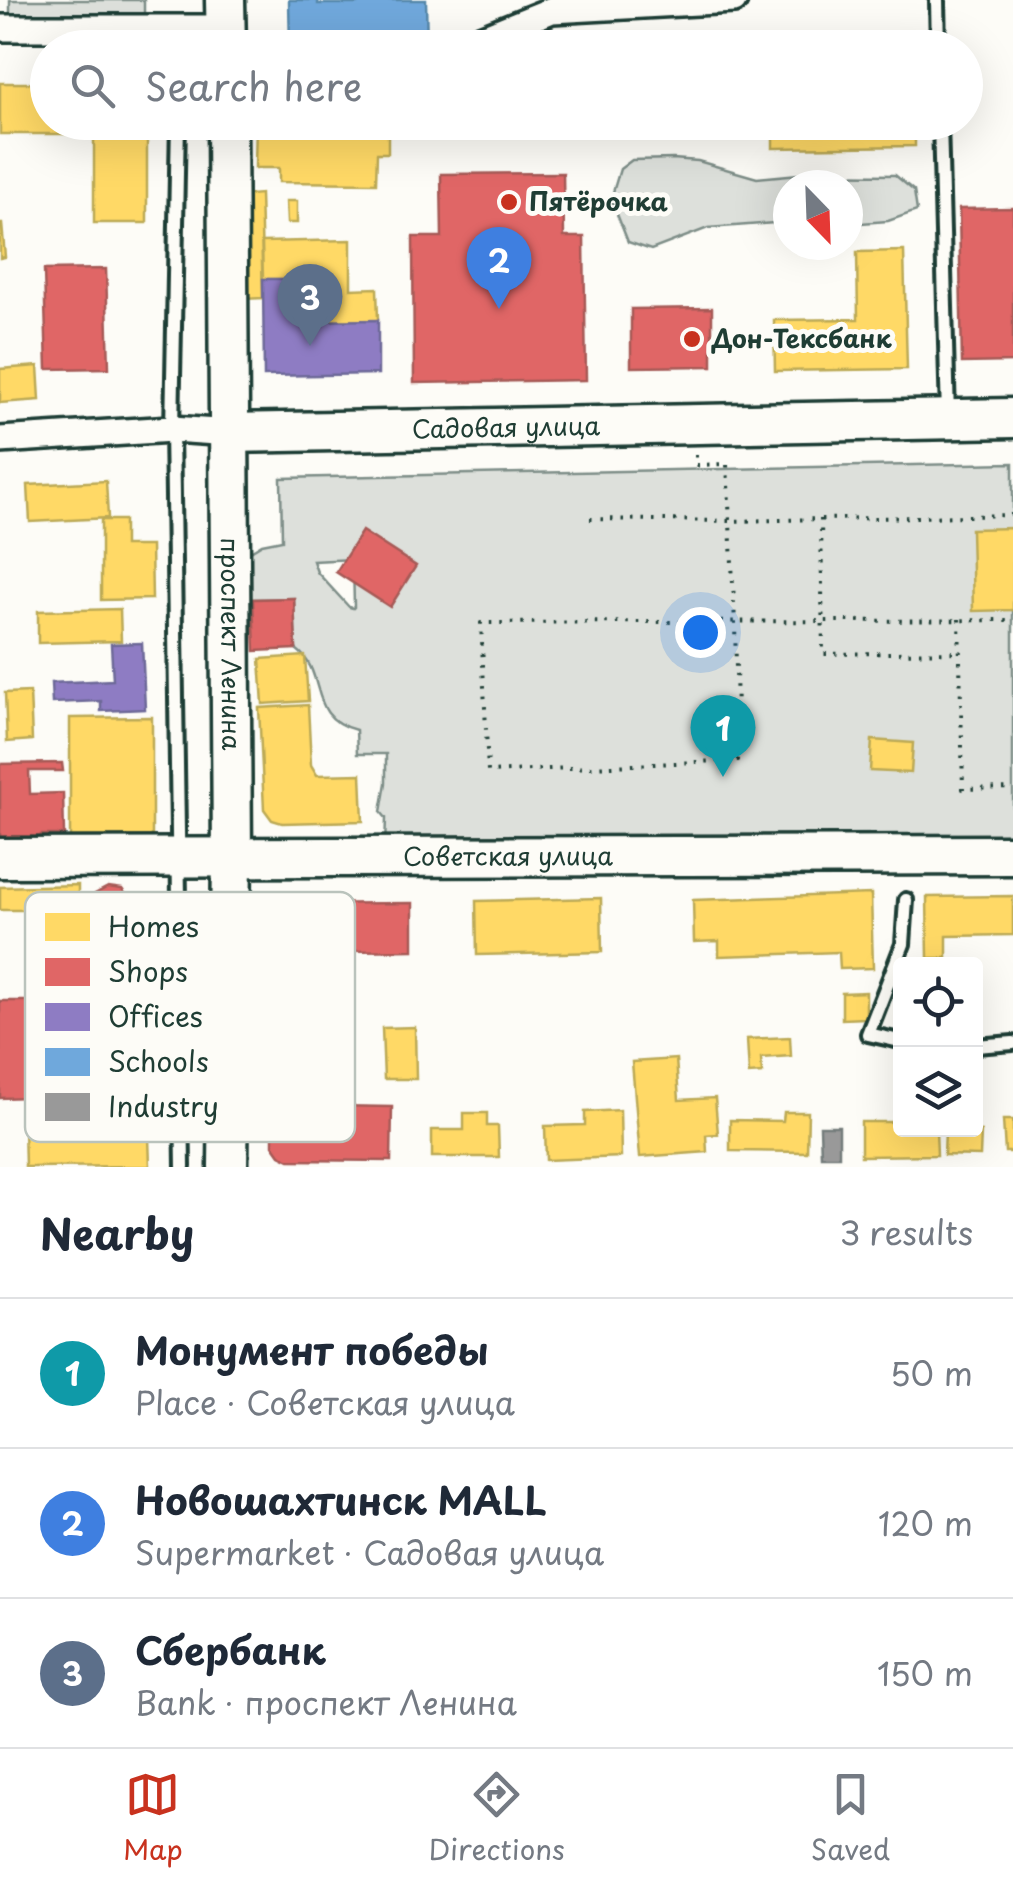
<!DOCTYPE html>
<meta charset="utf-8">
<style>
:root{--surface:#fff;--page:#f2f2f3;--text:#1f2937;--muted:#747a83;--line:#e0e1e3;--accent:#c8321e}
body{margin:0;font-family:"Playpen Sans",sans-serif;background:var(--page);color:var(--text)}
.controls{position:absolute;right:30px;bottom:30px;display:grid;overflow:hidden;border-radius:10px;box-shadow:0 10px 40px #0002}
.controls button{width:90px;height:90px;display:grid;place-items:center;padding:0;border:0;border-bottom:2px solid var(--line);background:var(--surface);color:var(--text);font:50px sans-serif}
.compass{position:absolute;left:773px;top:170px;width:90px;height:90px;border-radius:50%;background:var(--surface);box-shadow:0 10px 40px #0002;rotate:157deg}
.you{position:absolute;left:700px;top:632px;width:35px;height:35px;margin:-25px;border:8px solid #fff;border-radius:50%;background:#1a73e8;box-shadow:0 0 0 15px #1a73e833}
.badge{display:grid;place-items:center;width:65px;height:65px;border-radius:50%;background:var(--accent);color:#fff;font-size:32px;font-weight:700}
.pin{position:absolute;translate:-50% -82px;filter:drop-shadow(0 2px 5px #0008)}
.pin::after{content:'';position:absolute;top:52px;width:35px;height:30px;background:inherit;clip-path:polygon(0 0,100% 0,50% 100%)}
.list{margin:0;padding:0;list-style:none}
h2{display:flex;justify-content:space-between;align-items:center;height:130px;margin:0;padding:0 40px;font-size:42px}
h2 small{font-size:32px;font-weight:400;color:var(--muted)}
.list li{display:grid;grid-template-columns:65px 1fr auto;gap:30px;align-items:center;box-sizing:border-box;height:150px;padding:0 40px;border-top:2px solid var(--line)}
.list b{display:block;font-size:38px;white-space:nowrap}
.list p{margin:0;font-size:32px;white-space:nowrap;color:var(--muted)}
.list em{font-size:32px;font-style:normal;color:var(--muted)}
.icon{flex:none;width:55px;height:55px;fill:none;stroke:currentColor;stroke-width:2;stroke-linecap:round;stroke-linejoin:round}
.map{position:relative;flex:none;width:1013px;height:1167px;overflow:hidden}
.search{position:absolute;background:var(--surface);box-shadow:0 10px 40px #0002;left:30px;right:30px;top:30px;height:110px;display:flex;align-items:center;gap:25px;box-sizing:border-box;padding:0 35px;border-radius:55px;color:var(--muted);font-size:38px}
.sheet{height:580px;background:var(--surface)}
nav{display:flex;justify-content:space-around;align-items:center;box-sizing:border-box;height:140px;border-top:2px solid var(--line);background:var(--surface);font-size:28px;color:var(--muted)}
nav a{display:grid;justify-items:center;gap:5px}
nav .on{color:var(--accent)}
.map>svg:first-child{display:block}
.green{fill:#dde0db;stroke:#7e8e88;stroke-width:2.5;fill-rule:evenodd}
.homes{fill:#ffd966;stroke:#bcaa57;stroke-width:2.5}
.shops{fill:#e06666;stroke:#a65a57;stroke-width:2.5}
.offices{fill:#8e7cc3;stroke:#6d6998;stroke-width:2.5}
.schools{fill:#6fa8dc;stroke:#5788aa;stroke-width:2.5}
.industry{fill:#999;stroke:#747d7b;stroke-width:2.5}
.lines{fill:none;stroke-linecap:round;stroke-linejoin:round}
.lane-casing{stroke:#1f3d34;stroke-width:20}
.street-casing{stroke:#1f3d34;stroke-width:32}
.secondary-casing{stroke:#1f3d34;stroke-width:45}
.path{stroke:#1f3d34;stroke-width:4;stroke-dasharray:2.5 8;stroke-linecap:butt}
.lane{stroke:#fdfcf7;stroke-width:12}
.street{stroke:#fdfcf7;stroke-width:25}
.secondary{stroke:#fdfcf7;stroke-width:38}
.poi-dot{fill:#c8321e;stroke:#fdfcf7;stroke-width:4}
.labels{text-anchor:middle;stroke-width:10;stroke-linejoin:round;paint-order:stroke}
.poi-label{font-size:25px;font-weight:bold;fill:#1f3d34;stroke:#fdfcf7;text-anchor:start}
.street-label{font-size:25px;fill:#1f3d34;stroke:#fdfcf7}
.key{fill:#fdfcf7;stroke:#bac3bc;stroke-width:2.5}
.key-label{font-size:28px;fill:#1f3d34}
</style>
<div class="map">
<svg width="1013" height="1167" viewBox="0 0 1013 1167">
<rect width="100%" height="100%" fill="#fdfcf7"/>
<filter id="ink" filterUnits="userSpaceOnUse"><feTurbulence type="fractalNoise" baseFrequency=".01" numOctaves="2"/><feDisplacementMap in="SourceGraphic" scale="20" xChannelSelector="R" yChannelSelector="G"/><feConvolveMatrix kernelMatrix="1 2 1 2 8 2 1 2 1" color-interpolation-filters="sRGB"/></filter>
<g filter="url(#ink)">
<g class="green">
<polygon points="10,0 144,0 144,20 10,21"/>
<polygon points="673,159 698,161 757,178 799,174 895,175 914,191 917,211 888,221 848,224 848,185 788,185 788,222 708,228 651,250 628,242 611,199 620,169 632,160"/>
<path d="M1013 463V844L385 848 386 818 381 812 386 783V754H357L356 730C306 718 328 673 296 649L294 598 247 599 231 563 262 544 282 540 281 478ZM353 559 354 607 353 608 349 607 317 572 313 561Z"/>
</g>
<g class="homes">
<polygon points="0,83 48,83 48,122 152,122 152,134 147,134 147,223 94,223 94,134 0,134"/>
<polygon points="256,122 388,122 388,153 377,153 376,183 279,182 279,168 255,168"/>
<polygon points="773,122 915,122 915,146 773,148"/>
<polygon points="260,194 263,298 243,299 237,196"/>
<polygon points="286,201 297,201 297,223 287,223"/>
<polygon points="0,224 2,224 5,257 0,258"/>
<polygon points="351,240 351,289 377,288 378,320 317,321 316,279 263,279 262,242"/>
<polygon points="904,251 907,369 775,371 774,320 858,319 857,252"/>
<polygon points="38,366 40,400 0,403 0,369"/>
<polygon points="106,481 108,518 30,522 28,485"/>
<polygon points="101,520 124,520 124,546 151,546 152,599 101,600"/>
<polygon points="1013,528 1013,610 973,611 971,529"/>
<polygon points="120,609 121,641 38,643 38,611"/>
<polygon points="305,656 308,701 263,704 260,659"/>
<polygon points="30,692 32,740 7,742 5,693"/>
<polygon points="308,705 311,765 317,775 361,774 363,821 282,823 272,820 264,809 259,708"/>
<polygon points="152,717 152,839 70,840 70,718"/>
<polygon points="872,740 913,743 911,773 870,771"/>
<polygon points="78,885 78,897 93,897 89,915 81,915 81,932 42,933 42,919 31,910 0,910 0,887"/>
<polygon points="871,894 873,968 840,969 839,952 719,956 719,941 694,942 693,900"/>
<polygon points="1013,896 1013,935 947,936 947,958 928,958 927,897"/>
<polygon points="601,898 602,952 477,955 476,901"/>
<polygon points="866,992 866,1018 842,1019 842,993"/>
<polygon points="415,1027 416,1079 384,1079 382,1028"/>
<polygon points="790,1037 791,1056 761,1058 762,1073 749,1074 747,1039"/>
<polygon points="676,1059 679,1100 715,1098 718,1134 706,1135 707,1152 640,1157 632,1062"/>
<polygon points="148,1107 150,1166 25,1167 24,1126 105,1122 105,1108"/>
<polygon points="620,1110 621,1157 546,1160 545,1126 585,1125 585,1112"/>
<polygon points="784,1112 808,1112 807,1152 730,1151 730,1120 783,1121"/>
<polygon points="464,1113 487,1113 487,1126 498,1126 499,1157 432,1157 432,1130 464,1130"/>
<polygon points="1003,1120 1013,1120 1013,1152 1005,1152"/>
<polygon points="861,1122 900,1122 900,1130 936,1130 937,1155 861,1156"/>
<polygon points="945,1130 981,1132 980,1156 944,1155"/>
</g>
<g class="shops">
<polygon points="563,173 564,237 584,237 586,380 414,383 413,237 442,237 441,174"/>
<polygon points="1013,208 1013,362 962,363 959,209"/>
<polygon points="106,269 109,368 47,369 44,270"/>
<polygon points="712,308 712,366 631,367 631,309"/>
<polygon points="362,531 416,566 390,607 336,572"/>
<polygon points="294,598 296,649 255,651 253,599"/>
<polygon points="62,763 63,771 29,771 30,794 63,793 64,835 41,835 41,841 0,842 0,764"/>
<polygon points="108,887 122,889 133,905 154,904 155,917 131,919 121,929 113,931 99,928 89,915 91,901 95,894"/>
<polygon points="413,903 413,950 282,952 281,904"/>
<polygon points="131,941 132,986 105,987 105,1009 112,1008 113,1053 101,1053 101,1076 121,1075 122,1094 0,1098 0,1001 33,1001 32,944"/>
<polygon points="273,1105 392,1107 391,1161 290,1160 280,1155 273,1145"/>
</g>
<g class="offices">
<polygon points="263,279 316,279 317,321 378,320 378,374 264,376"/>
<polygon points="142,643 145,709 101,711 101,701 52,703 51,683 113,680 111,644"/>
</g>
<polygon class="schools" points="289,0 318,0 318,4 357,4 357,0 426,0 427,48 290,48"/>
<polygon class="industry" points="820,1126 839,1126 839,1156 821,1156"/>
<g class="lines">
<defs>
<g id="lane">
<polyline points="937,0 938,48"/>
<polyline points="178,122 172,429 183,1167"/>
<polyline points="940,122 948,417"/>
<polyline points="900,1041 868,1034 903,944 906,900"/>
<polyline points="976,1046 1013,1043"/>
</g>
<g id="street">
<polyline points="0,28 226,28"/>
<polyline points="458,48 552,10 734,0"/>
<polyline points="0,440 172,429 231,433"/>
</g>
<g id="secondary">
<polyline points="225,0 226,48"/>
<path id="s1" d="M227 122 232 856 228 1167"/>
<path id="s2" d="M231 433 1013 418"/>
<path id="s3" d="M0 858 1013 855"/>
</g>
</defs>
<use href="#lane" class="lane-casing"/>
<use href="#street" class="street-casing"/>
<use href="#secondary" class="secondary-casing"/>
<g class="path">
<polyline points="696,455 696,465 727,464 735,623 738,760 488,772 481,623 1013,620"/>
<polyline points="590,519 731,521 1013,515"/>
<polyline points="821,519 823,654 960,652"/>
<polyline points="959,619 963,789 1013,788"/>
</g>
<use href="#lane" class="lane"/>
<use href="#street" class="street"/>
<use href="#secondary" class="secondary"/>
</g>
</g>
<g class="poi-dot">
<circle cx="509" cy="202" r="10"/>
<circle cx="692" cy="339" r="10"/>
</g>
<g class="labels">
<g class="poi-label">
<text x="529" y="211">Пятёрочка</text>
<text x="712" y="348">Дон-Тексбанк</text>
</g>
<g class="street-label">
<text dy="9" stroke="none"><textPath href="#s2" startOffset="275">Садовая улица</textPath></text>
<text dy="9" stroke="none"><textPath href="#s1" startOffset="522">проспект Ленина</textPath></text>
<text dy="9" stroke="none"><textPath href="#s3" startOffset="508">Советская улица</textPath></text>
</g>
</g>
<rect x="25" y="892" width="330" height="250" rx="15" class="key"/>
<rect x="45" y="913" width="45" height="28" fill="#ffd966"/>
<rect x="45" y="958" width="45" height="28" fill="#e06666"/>
<rect x="45" y="1003" width="45" height="28" fill="#8e7cc3"/>
<rect x="45" y="1048" width="45" height="28" fill="#6fa8dc"/>
<rect x="45" y="1093" width="45" height="28" fill="#999"/>
<g class="key-label">
<text x="108" y="937">Homes</text>
<text x="108" y="982">Shops</text>
<text x="108" y="1027">Offices</text>
<text x="108" y="1072">Schools</text>
<text x="108" y="1117">Industry</text>
</g>
</svg>
<div class="controls">
<button><svg class="icon" aria-label="locate" viewBox="0 0 24 24"><circle cx="12" cy="12" r="6"/><path d="M12 2v4M12 18v4M2 12h4M18 12h4"/></svg></button>
<button><svg class="icon" aria-label="layers" viewBox="0 0 24 24"><path d="M12 4l9 5-9 5-9-5zM3 14l9 5 9-5"/></svg></button>
</div>
<svg class="compass" viewBox="-18 -18 36 36"><path d="M0-13l5 13h-10z" fill="#e53935"/><path d="M0 13l5-13h-10z" fill="#747a83"/></svg>
<div class="you"></div>
<div class="pin badge" style="left:723px;top:777px;background:#0f9aa8">1</div>
<div class="pin badge" style="left:499px;top:309px;background:#3f7fe0">2</div>
<div class="pin badge" style="left:310px;top:346px;background:#5c6f8a">3</div>
<div class="search"><svg class="icon" aria-label="search" viewBox="0 0 24 24"><circle cx="10" cy="10" r="6"/><path d="M15 15l6 6"/></svg>Search here</div>
</div>
<section class="sheet">
<h2>Nearby<small>3 results</small></h2>
<ul class="list">
<li><span class="badge" style="background:#0f9aa8">1</span><div><b>Монумент победы</b><p>Place · Советская улица</p></div><em>50 m</em></li>
<li><span class="badge" style="background:#3f7fe0">2</span><div><b>Новошахтинск MALL</b><p>Supermarket · Садовая улица</p></div><em>120 m</em></li>
<li><span class="badge" style="background:#5c6f8a">3</span><div><b>Сбербанк</b><p>Bank · проспект Ленина</p></div><em>150 m</em></li>
</ul>
</section>
<nav>
<a class="on"><svg class="icon" aria-label="map" viewBox="0 0 24 24"><path d="M3 6l6-2 6 2 6-2v14l-6 2-6-2-6 2zM9 4v14M15 6v14"/></svg>Map</a>
<a><svg class="icon" aria-label="directions" viewBox="0 0 24 24"><path d="M12 3l9 9-9 9-9-9zM9 14v-3h6M13 9l2 2-2 2"/></svg>Directions</a>
<a><svg class="icon" aria-label="saved" viewBox="0 0 24 24"><path d="M7 4h10v16l-5-4-5 4z"/></svg>Saved</a>
</nav>
